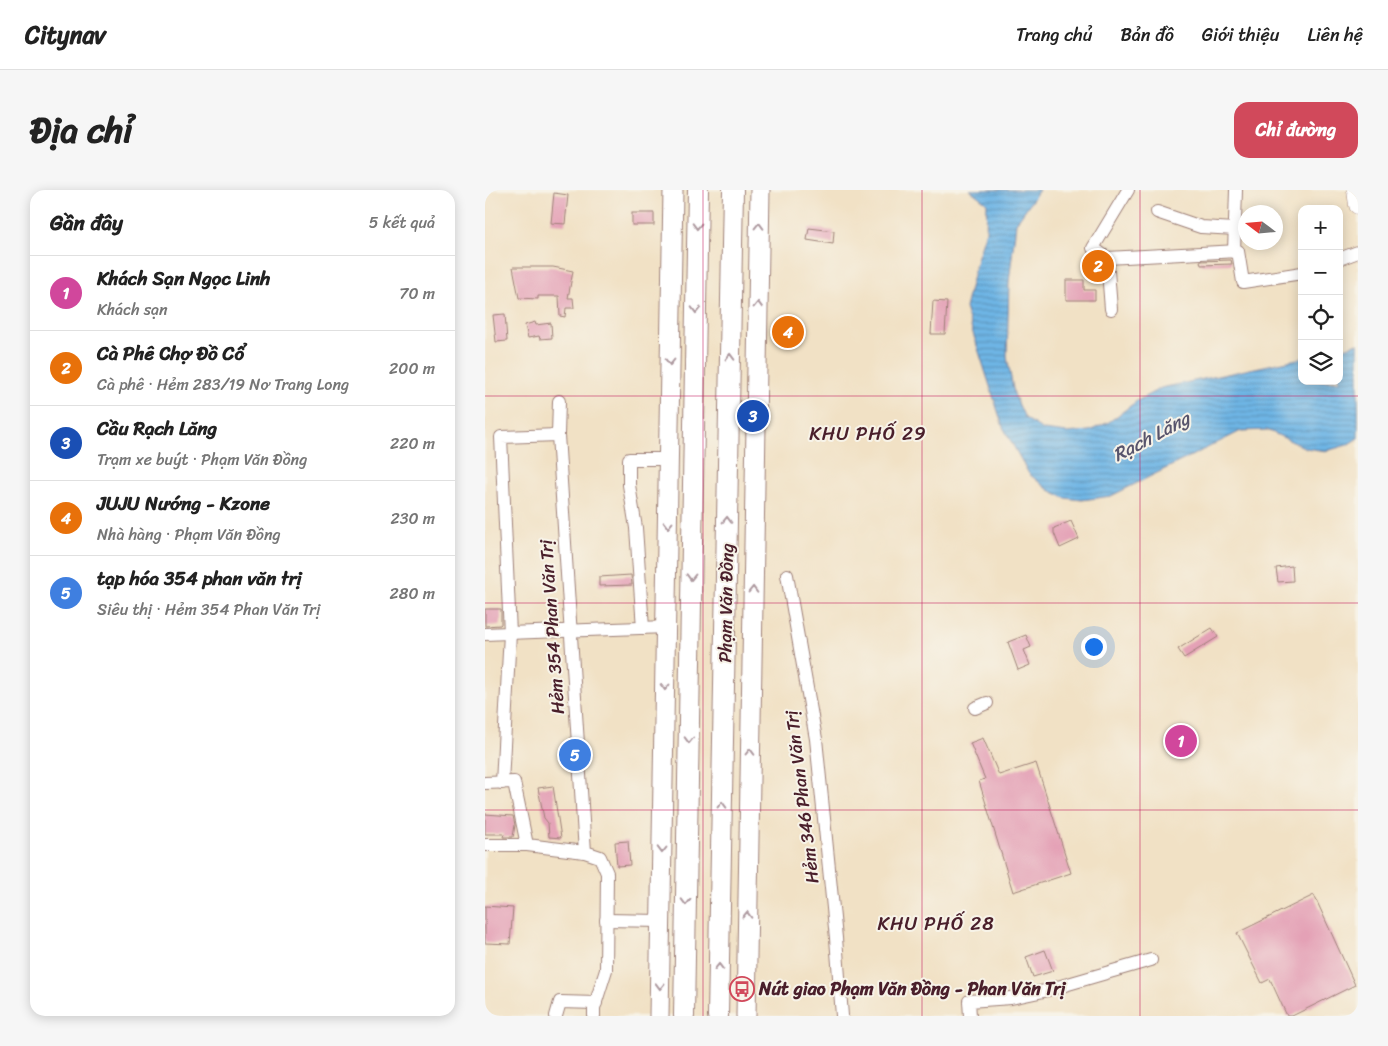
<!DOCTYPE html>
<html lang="vi">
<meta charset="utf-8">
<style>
:root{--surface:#fff;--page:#f6f6f6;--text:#222;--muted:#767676;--line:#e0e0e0;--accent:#d1495b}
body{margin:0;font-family:Sriracha,sans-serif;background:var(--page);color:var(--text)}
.controls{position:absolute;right:15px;top:15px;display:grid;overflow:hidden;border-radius:10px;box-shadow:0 2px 12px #0003}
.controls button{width:45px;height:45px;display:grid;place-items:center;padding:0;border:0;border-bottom:1px solid var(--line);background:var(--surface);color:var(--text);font:25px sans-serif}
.compass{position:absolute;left:753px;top:15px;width:45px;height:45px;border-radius:50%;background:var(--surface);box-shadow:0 2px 12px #0003;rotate:286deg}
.you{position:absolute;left:608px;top:456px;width:18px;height:18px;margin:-12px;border:4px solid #fff;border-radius:50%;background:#1a73e8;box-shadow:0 0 0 8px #1a73e833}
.badge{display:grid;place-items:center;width:32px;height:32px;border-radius:50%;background:var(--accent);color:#fff;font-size:16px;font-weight:700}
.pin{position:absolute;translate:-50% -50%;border:2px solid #fff;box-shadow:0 1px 5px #0006}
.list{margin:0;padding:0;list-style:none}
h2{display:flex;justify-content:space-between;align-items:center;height:65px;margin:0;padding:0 20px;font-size:21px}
h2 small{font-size:16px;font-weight:400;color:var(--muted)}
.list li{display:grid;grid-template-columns:32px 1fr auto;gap:15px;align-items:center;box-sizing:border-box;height:75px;padding:0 20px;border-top:1px solid var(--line)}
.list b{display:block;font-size:19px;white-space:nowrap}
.list p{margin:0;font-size:16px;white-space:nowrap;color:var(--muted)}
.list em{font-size:16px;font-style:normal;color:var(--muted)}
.icon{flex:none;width:28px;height:28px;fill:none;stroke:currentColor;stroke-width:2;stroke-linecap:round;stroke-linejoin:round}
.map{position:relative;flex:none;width:873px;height:826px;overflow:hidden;border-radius:15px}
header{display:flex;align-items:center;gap:30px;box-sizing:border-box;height:70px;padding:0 25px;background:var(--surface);border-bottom:1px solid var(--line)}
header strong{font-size:24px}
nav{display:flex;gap:28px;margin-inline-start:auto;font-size:18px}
.intro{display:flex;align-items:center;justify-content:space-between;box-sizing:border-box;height:120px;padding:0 30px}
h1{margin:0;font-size:35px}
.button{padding:12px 22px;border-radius:15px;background:var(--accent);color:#fff;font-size:18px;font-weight:700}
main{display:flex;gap:30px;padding:0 30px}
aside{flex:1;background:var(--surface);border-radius:15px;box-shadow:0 2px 12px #0003}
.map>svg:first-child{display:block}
.water{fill:url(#water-rules);stroke:#5c6a88}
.building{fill:#e4a1b6}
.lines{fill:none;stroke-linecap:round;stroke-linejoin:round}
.minor-casing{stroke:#9e8078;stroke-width:14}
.secondary-casing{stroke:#9e8078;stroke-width:19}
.primary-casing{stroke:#9e8078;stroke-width:21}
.trunk-casing{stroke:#9e8078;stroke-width:22}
.minor{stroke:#fff;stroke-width:12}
.secondary{stroke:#fff;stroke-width:18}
.primary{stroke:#fff;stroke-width:19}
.trunk{stroke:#fff;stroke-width:20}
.oneway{stroke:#ae9aa0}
.grid{fill:none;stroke:#c2185b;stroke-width:1;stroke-opacity:0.55}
.labels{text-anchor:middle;stroke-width:4;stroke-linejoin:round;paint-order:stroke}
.street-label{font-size:18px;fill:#4a1f2b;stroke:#f7f3e8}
.poi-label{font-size:18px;font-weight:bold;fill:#4a1f2b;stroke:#f7f3e8;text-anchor:start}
.neighbourhood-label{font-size:19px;letter-spacing:1px;fill:#4a1f2b;stroke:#f7f3e8}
.water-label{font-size:19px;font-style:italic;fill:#57546c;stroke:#f7f3e8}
</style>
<header>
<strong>Citynav</strong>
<nav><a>Trang chủ</a><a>Bản đồ</a><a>Giới thiệu</a><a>Liên hệ</a></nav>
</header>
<div class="intro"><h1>Địa chỉ</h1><a class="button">Chỉ đường</a></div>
<main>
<aside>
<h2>Gần đây<small>5 kết quả</small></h2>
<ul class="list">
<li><span class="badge" style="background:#d1479c">1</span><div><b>Khách Sạn Ngọc Linh</b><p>Khách sạn</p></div><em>70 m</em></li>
<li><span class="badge" style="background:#e8710a">2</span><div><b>Cà Phê Chợ Đồ Cổ</b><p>Cà phê · Hẻm 283/19 Nơ Trang Long</p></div><em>200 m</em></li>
<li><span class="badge" style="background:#1a4fb4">3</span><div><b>Cầu Rạch Lăng</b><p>Trạm xe buýt · Phạm Văn Đồng</p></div><em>220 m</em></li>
<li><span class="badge" style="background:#e8710a">4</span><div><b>JUJU Nướng - Kzone</b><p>Nhà hàng · Phạm Văn Đồng</p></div><em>230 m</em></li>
<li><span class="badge" style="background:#3f7fe0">5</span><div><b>tạp hóa 354 phan văn trị</b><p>Siêu thị · Hẻm 354 Phan Văn Trị</p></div><em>280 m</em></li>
</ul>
</aside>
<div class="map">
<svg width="873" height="826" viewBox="0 0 873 826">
<defs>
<pattern id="water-rules" width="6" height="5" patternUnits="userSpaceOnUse" patternTransform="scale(1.25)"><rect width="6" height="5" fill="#6eb5e5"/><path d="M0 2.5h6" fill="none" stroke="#5c93ba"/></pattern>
</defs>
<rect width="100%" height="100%" fill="#f7f3e8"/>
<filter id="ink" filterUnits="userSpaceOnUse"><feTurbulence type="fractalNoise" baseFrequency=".02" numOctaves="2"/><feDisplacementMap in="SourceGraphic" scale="10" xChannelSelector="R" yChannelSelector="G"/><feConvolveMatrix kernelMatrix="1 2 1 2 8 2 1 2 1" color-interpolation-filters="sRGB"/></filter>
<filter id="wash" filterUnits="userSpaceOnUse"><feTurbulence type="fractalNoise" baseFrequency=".0096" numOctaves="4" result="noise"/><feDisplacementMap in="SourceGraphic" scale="20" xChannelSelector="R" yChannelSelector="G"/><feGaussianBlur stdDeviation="1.12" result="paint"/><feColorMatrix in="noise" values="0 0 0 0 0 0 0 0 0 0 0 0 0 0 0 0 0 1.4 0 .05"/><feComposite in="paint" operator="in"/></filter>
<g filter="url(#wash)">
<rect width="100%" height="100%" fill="#f1e1c5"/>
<polygon class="water" points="485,0 554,0 531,33 524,92 522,167 529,204 540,228 558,240 582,243 604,241 624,232 652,211 676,198 817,168 817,191 854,191 854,160 873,153 873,248 862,255 841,261 821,258 782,240 756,241 626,306 597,310 580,308 564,300 544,284 518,237 480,118 492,69 501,41 502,13"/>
<g id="blocks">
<g class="building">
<polygon points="69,3 83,5 80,34 66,33"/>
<rect x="147" y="23" width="22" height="12"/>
<polygon points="324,38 349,41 348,54 322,50"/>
<polygon points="746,70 747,74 716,75 715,71"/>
<polygon points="28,77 68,77 88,81 83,108 88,108 89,118 81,118 80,127 75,126 74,106 53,106 53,109 34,108"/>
<polygon points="581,90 599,90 599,100 610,100 610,110 581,110"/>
<polygon points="448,111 462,112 460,144 446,144"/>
<polygon points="20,124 22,151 11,152 8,125"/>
<polygon points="50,132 51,135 66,133 67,148 55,149 54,146 43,148 40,135"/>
<polygon points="586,331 594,349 575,358 569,343 569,338"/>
<polygon points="807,376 808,391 793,392 791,378"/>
<polygon points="146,385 147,395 114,396 114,387"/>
<polygon points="0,419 16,419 16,434 15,435 0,436"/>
<polygon points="727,438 733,447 699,468 693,459"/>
<polygon points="541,445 546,457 539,460 545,475 533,480 523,452"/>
<polygon points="498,548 514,585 551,573 586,683 528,702 494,591 500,589 485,553"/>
<polygon points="68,596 76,648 64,647 63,633 59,628 53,598"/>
<polygon points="0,624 28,626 30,635 28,647 18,647 19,644 0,644"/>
<polygon points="143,651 145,675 132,676 130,652"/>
<polygon points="829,705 870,795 807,826 802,826 785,789 777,793 752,743"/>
<polygon points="0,716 28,718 25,754 0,753"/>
<polygon points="560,760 568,781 548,787 541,767"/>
</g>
</g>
</g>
<g filter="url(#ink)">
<use href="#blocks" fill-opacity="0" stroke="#9e8078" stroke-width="1"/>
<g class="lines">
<defs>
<g id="minor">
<polyline points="643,0 608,58 622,68 753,61 758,92 817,83"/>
<polyline points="672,22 716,37 750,39"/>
<polyline points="749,62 751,0"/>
<polyline points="622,68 626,119"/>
<polyline points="854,69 873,62"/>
<polyline points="74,211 73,245 100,662 115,667 122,683 121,780 109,818 109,826"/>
<polyline points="302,385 331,549 351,748 357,826"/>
<polyline points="158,438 151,338 144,295 144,269 184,269"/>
<polyline points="0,444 181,437"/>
<polyline points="490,518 502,513"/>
<polyline points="0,593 29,592 42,655 100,662"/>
<polyline points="17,593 25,443 16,247 73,245"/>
<polyline points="0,655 42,655"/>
<polyline points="121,730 176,731"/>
<polyline points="71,826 75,812 111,813"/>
<polyline points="485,826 484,811 526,808 559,801 666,770"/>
</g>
<polyline id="secondary" points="871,0 873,15"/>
<g id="primary">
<polyline points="174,826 188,0"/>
<polyline points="261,826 275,0"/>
</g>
<g id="trunk">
<polyline points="199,826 213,0"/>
<polyline points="233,826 248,0"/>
</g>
</defs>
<use href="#minor" class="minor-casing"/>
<use href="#secondary" class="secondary-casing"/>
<use href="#primary" class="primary-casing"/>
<use href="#trunk" class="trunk-casing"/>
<use href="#minor" class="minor"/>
<use href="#secondary" class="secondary"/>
<use href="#primary" class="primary"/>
<use href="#trunk" class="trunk"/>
</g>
<defs><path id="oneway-chevron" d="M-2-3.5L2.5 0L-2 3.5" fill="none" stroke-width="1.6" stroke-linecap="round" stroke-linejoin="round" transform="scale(1.25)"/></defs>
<g class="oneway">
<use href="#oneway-chevron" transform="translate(212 36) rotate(91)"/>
<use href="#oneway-chevron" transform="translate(274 36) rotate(-89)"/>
<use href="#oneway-chevron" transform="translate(273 115) rotate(-89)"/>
<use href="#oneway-chevron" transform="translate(211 120) rotate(91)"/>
<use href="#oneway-chevron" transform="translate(245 167) rotate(-89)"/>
<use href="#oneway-chevron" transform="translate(185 172) rotate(91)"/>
<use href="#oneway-chevron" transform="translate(242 330) rotate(-89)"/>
<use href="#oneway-chevron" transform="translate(183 335) rotate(91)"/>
<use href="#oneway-chevron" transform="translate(206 387) rotate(91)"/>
<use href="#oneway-chevron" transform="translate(268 400) rotate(-89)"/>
<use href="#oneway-chevron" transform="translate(180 497) rotate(91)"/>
<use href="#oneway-chevron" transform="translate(204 550) rotate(91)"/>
<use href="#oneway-chevron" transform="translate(265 562) rotate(-89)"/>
<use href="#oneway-chevron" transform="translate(237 615) rotate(-89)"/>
<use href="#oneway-chevron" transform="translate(177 660) rotate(91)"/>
<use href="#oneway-chevron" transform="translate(201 712) rotate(91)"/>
<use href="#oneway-chevron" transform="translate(262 725) rotate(-89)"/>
<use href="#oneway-chevron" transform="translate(234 777) rotate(-89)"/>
<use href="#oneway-chevron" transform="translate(175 796) rotate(91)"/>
</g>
</g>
<path class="grid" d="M218 0V826M437 0V826M655 0V826M0 206H873M0 413H873M0 620H873"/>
<defs>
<symbol id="bus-ring" viewBox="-11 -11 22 22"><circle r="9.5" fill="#f7f3e8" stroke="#d1495b" stroke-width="1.5"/><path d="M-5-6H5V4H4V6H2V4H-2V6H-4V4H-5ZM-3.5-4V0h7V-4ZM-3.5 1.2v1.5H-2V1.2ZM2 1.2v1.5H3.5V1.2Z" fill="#d1495b"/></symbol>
</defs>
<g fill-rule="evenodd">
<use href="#bus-ring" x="243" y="785" width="28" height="28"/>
</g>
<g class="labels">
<g class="street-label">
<text transform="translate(241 413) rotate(-89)" y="6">Phạm Văn Đồng</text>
<text transform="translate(67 437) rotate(-94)" y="6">Hẻm 354 Phan Văn Trị</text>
<text transform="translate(317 607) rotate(-97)" y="6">Hẻm 346 Phan Văn Trị</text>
</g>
<g class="poi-label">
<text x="274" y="805">Nút giao Phạm Văn Đồng - Phan Văn Trị</text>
</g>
<g class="neighbourhood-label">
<text x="383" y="250">KHU PHỐ 29</text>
<text x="451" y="740">KHU PHỐ 28</text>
</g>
<g class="water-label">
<text transform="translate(666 246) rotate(-28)" y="7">Rạch Lăng</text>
</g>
</g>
</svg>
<div class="controls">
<button>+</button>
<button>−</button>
<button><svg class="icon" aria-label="locate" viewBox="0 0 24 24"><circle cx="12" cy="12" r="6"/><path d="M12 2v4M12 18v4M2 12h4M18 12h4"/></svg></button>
<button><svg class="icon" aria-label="layers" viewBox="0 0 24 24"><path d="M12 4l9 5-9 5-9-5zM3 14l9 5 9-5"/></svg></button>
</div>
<svg class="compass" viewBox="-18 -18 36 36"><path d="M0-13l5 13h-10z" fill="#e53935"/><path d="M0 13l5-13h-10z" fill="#767676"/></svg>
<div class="you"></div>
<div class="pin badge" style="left:696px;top:551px;background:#d1479c">1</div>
<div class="pin badge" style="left:613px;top:76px;background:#e8710a">2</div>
<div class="pin badge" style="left:268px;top:226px;background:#1a4fb4">3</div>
<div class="pin badge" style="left:303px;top:142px;background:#e8710a">4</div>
<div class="pin badge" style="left:90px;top:565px;background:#3f7fe0">5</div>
</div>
</main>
